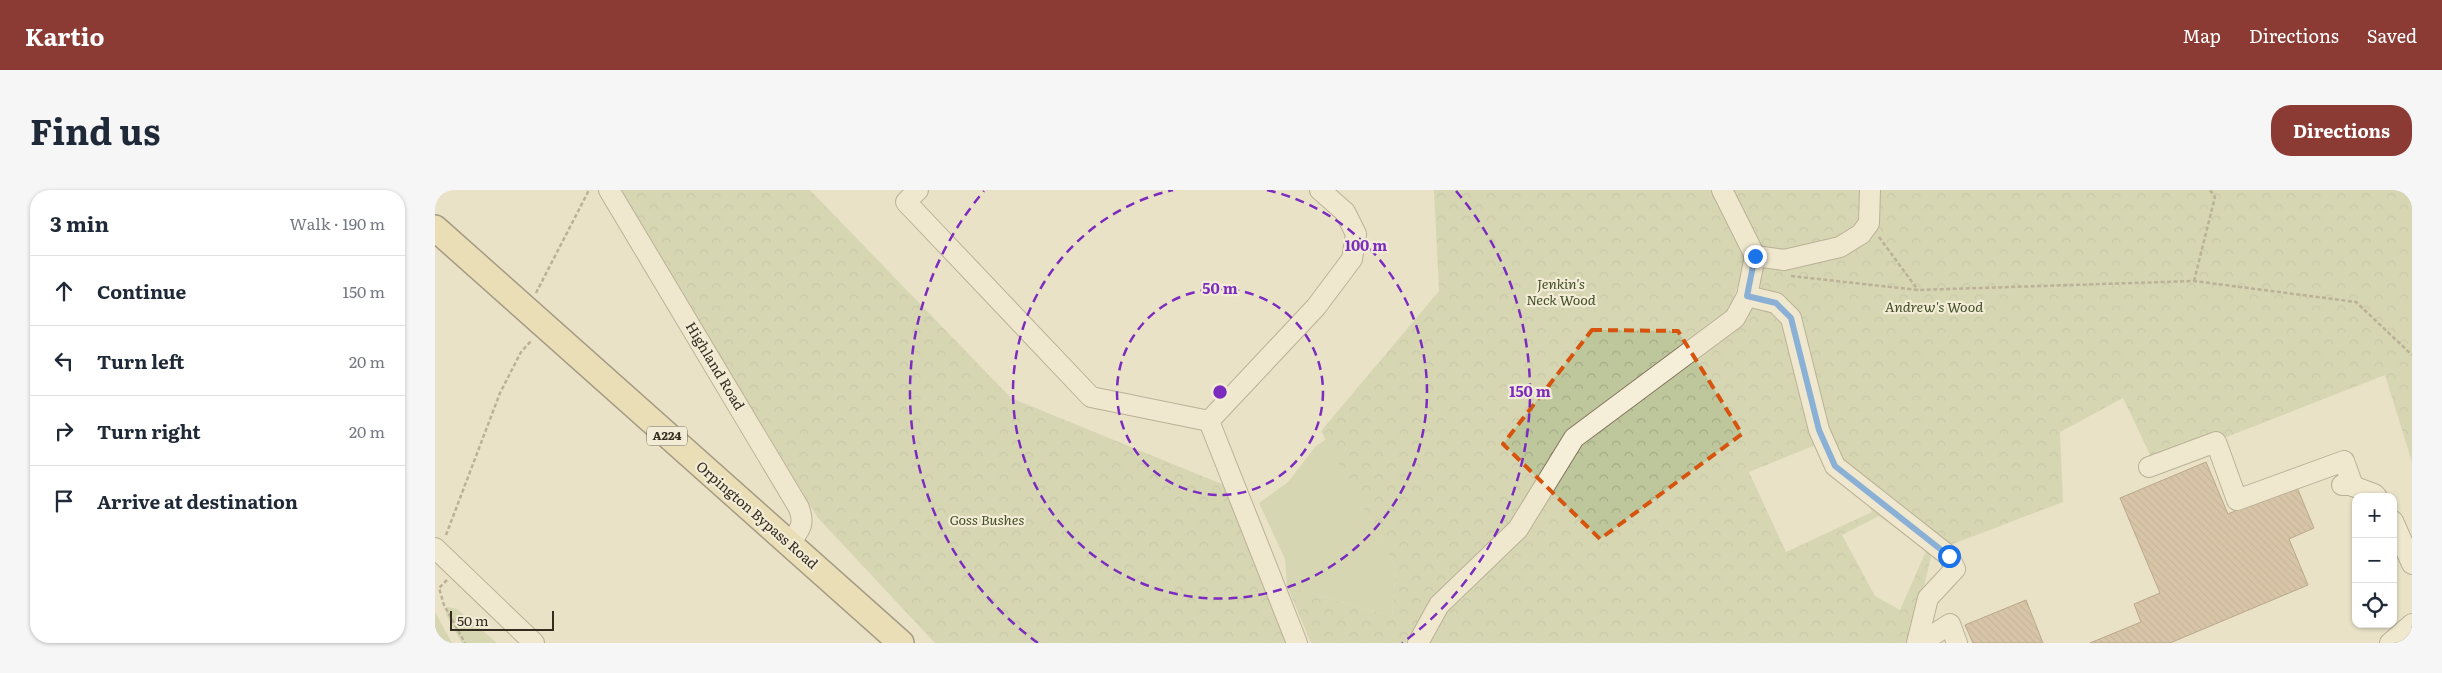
<!DOCTYPE html>
<meta charset="utf-8">
<style>
:root{--surface:#fff;--page:#f6f6f7;--text:#1f2937;--muted:#747a83;--line:#e0e1e3;--accent:#8c3b34}
body{margin:0;font-family:Literata,serif;background:var(--page);color:var(--text)}
.controls{position:absolute;right:15px;bottom:15px;display:grid;overflow:hidden;border-radius:10px;box-shadow:0 1px 4px #0004}
.controls button{width:45px;height:45px;display:grid;place-items:center;padding:0;border:0;border-bottom:1px solid var(--line);background:var(--surface);color:var(--text);font:25px sans-serif}
.scale{position:absolute;left:15px;bottom:12px;width:104px;box-sizing:border-box;padding-left:5px;border:2px solid #352c20;border-top:0;font-size:14px;line-height:18px;white-space:nowrap;color:#352c20;-webkit-text-stroke:4px #f2ecd6;paint-order:stroke}
.stop{position:absolute;width:15px;height:15px;margin:-11px;border:4px solid #1a73e8;border-radius:50%;background:#fff}
.stop.end{background:#1a73e8;border-color:#fff;box-shadow:0 1px 5px #0008}
.list{margin:0;padding:0;list-style:none}
h2{display:flex;justify-content:space-between;align-items:center;height:65px;margin:0;padding:0 20px;font-size:21px}
h2 small{font-size:16px;font-weight:400;color:var(--muted)}
.list li{display:grid;grid-template-columns:32px 1fr auto;gap:15px;align-items:center;box-sizing:border-box;height:70px;padding:0 20px;border-top:1px solid var(--line)}
.list b{display:block;font-size:19px;white-space:nowrap}
.list em{font-size:16px;font-style:normal;color:var(--muted)}
.icon{flex:none;width:28px;height:28px;fill:none;stroke:currentColor;stroke-width:2;stroke-linecap:round;stroke-linejoin:round}
.map{position:relative;flex:none;width:1977px;height:453px;overflow:hidden;border-radius:20px}
header{display:flex;align-items:center;gap:30px;box-sizing:border-box;height:70px;padding:0 25px;background:var(--accent);color:#fff}
header strong{font-size:24px}
nav{display:flex;gap:28px;margin-inline-start:auto;font-size:18px}
.intro{display:flex;align-items:center;justify-content:space-between;box-sizing:border-box;height:120px;padding:0 30px}
h1{margin:0;font-size:35px}
.button{padding:12px 22px;border-radius:20px;background:var(--accent);color:#fff;font-size:18px;font-weight:700}
main{display:flex;gap:30px;padding:0 30px}
aside{flex:1;background:var(--surface);border-radius:20px;box-shadow:0 1px 4px #0004}
.map>svg:first-child{display:block}
.green{fill:#bec79c}
.forest{fill:url(#forest-crowns);fill-rule:evenodd}
.building{fill:url(#building-back-hatch);stroke:#806246}
.lines{fill:none;stroke-linecap:round;stroke-linejoin:round}
.minor-casing{stroke:#84755e;stroke-width:22}
.major-casing{stroke:#524332;stroke-width:28}
.path{stroke:#84755e;stroke-width:2.5;stroke-dasharray:4 2.5;stroke-linecap:butt}
.minor{stroke:#f5efd9;stroke-width:20}
.major{stroke:#e9d9a3;stroke-width:25}
.route{stroke:#1a73e8;stroke-width:6}
.marked{fill:none;stroke:#d6540e;stroke-width:4;stroke-dasharray:10 6;stroke-linejoin:round}
.ring{fill:none;stroke:#7b2cbf;stroke-width:2.5;stroke-dasharray:9 6}
.labels{text-anchor:middle;stroke-width:4.5;stroke-linejoin:round;paint-order:stroke}
.shield{fill:#f2ecd6;stroke:#6e6657;stroke-width:1}
.shield-label{font-size:12px;font-weight:bold;fill:#352c20}
.park-label{font-size:14px;font-style:italic;fill:#435029;stroke:#f2ecd6}
.street-label{font-size:14px;fill:#352c20;stroke:#f2ecd6}
.centre{fill:#7b2cbf;stroke:#f2ecd6;stroke-width:2.5}
.ring-label{font-size:15px;text-anchor:middle;font-weight:bold;fill:#7b2cbf;stroke:#f2ecd6;stroke-width:4.5;stroke-linejoin:round;paint-order:stroke}
</style>
<header>
<strong>Kartio</strong>
<nav><a>Map</a><a>Directions</a><a>Saved</a></nav>
</header>
<div class="intro"><h1>Find us</h1><a class="button">Directions</a></div>
<main>
<aside>
<h2>3 min<small>Walk · 190 m</small></h2>
<ul class="list">
<li><svg class="icon" aria-label="ahead" viewBox="0 0 24 24"><path d="M12 20V5M6 11l6-6 6 6"/></svg><div><b>Continue</b></div><em>150 m</em></li>
<li><svg class="icon" aria-label="left" viewBox="0 0 24 24"><path d="M17 20v-9H6M10 6l-5 5 5 5"/></svg><div><b>Turn left</b></div><em>20 m</em></li>
<li><svg class="icon" aria-label="right" viewBox="0 0 24 24"><path d="M7 20v-9h11M14 6l5 5-5 5"/></svg><div><b>Turn right</b></div><em>20 m</em></li>
<li><svg class="icon" aria-label="arrive" viewBox="0 0 24 24"><path d="M6 21V4h12l-3 4 3 4H6"/></svg><div><b>Arrive at destination</b></div></li>
</ul>
</aside>
<div class="map">
<svg width="1977" height="453" viewBox="0 0 1977 453">
<defs>
<pattern id="forest-crowns" width="20" height="18" patternUnits="userSpaceOnUse" patternTransform="scale(1.25)"><rect width="20" height="18" fill="#bec79c"/><path d="M2 6a3 3 0 1 1 6 0M12 15a3 3 0 1 1 6 0" fill="none" stroke="#a4ab86"/></pattern>
<pattern id="building-back-hatch" width="6" height="6" patternUnits="userSpaceOnUse" patternTransform="scale(1.25)"><rect width="6" height="6" fill="#c4a281"/><path d="M-1 5l2 2M0 0l6 6M5-1l2 2" fill="none" stroke="#a08469"/></pattern>
</defs>
<rect width="100%" height="100%" fill="#eae2c7"/>
<g class="green">
<polygon points="891,249 961,378 957,427 852,396 850,369 824,313 853,292 880,257"/>
<polygon points="12,417 22,419 62,453 27,453 11,425"/>
<polygon points="0,422 17,453 0,453"/>
</g>
<g class="forest">
<polygon points="184,0 375,0 576,208 794,297 854,453 500,453 383,328"/>
<polygon points="999,0 1278,0 1312,67 1295,119 1131,242 1075,332 996,412 971,453 876,453 852,396 957,427 961,378 886,241 1004,101"/>
<path d="M1296 0H1977V272L1950 185 1720 275 1688 208 1625 242 1628 312 1497 362 1476 453H991L1010 421 1143 256 1304 131 1327 78ZM1383 254 1432 312 1437 322 1351 362 1314 282ZM1444 326 1491 361 1465 420 1440 406 1407 345Z"/>
</g>
<g class="building">
<polygon points="1771,272 1793,324 1861,295 1879,338 1854,349 1873,395 1735,453 1655,453 1706,432 1699,414 1725,403 1685,308"/>
<polygon points="1591,410 1608,453 1538,453 1530,435"/>
</g>
<g class="lines">
<defs>
<g id="minor">
<path d="M174 0 364 318C370 335 365 339 355 353"/>
<polyline points="483,0 471,12 656,207 774,231"/>
<polyline points="1320,66 1349,70 1405,57 1426,44 1434,33 1435,0"/>
<polyline points="1312,106 1341,113 1356,128 1384,240 1400,276 1514,366 1520,379 1493,408 1482,453"/>
<polyline points="774,231 881,117 917,69 921,44 910,22 885,0"/>
<polyline points="774,231 862,453"/>
<polyline points="1714,277 1781,252 1802,310 1909,271 1918,296"/>
<polyline points="1907,295 1915,295 1939,304 1942,307"/>
<polyline points="1958,331 1977,374"/>
<polyline points="0,358 99,453"/>
<polyline points="983,453 1004,415 1083,339 1139,248 1300,128 1312,106 1320,66 1287,0"/>
<polyline points="1490,453 1492,449 1515,434 1522,453"/>
<polyline points="1955,453 1977,434"/>
</g>
<polyline id="major" points="0,38 466,453"/>
</defs>
<use href="#minor" class="minor-casing"/>
<use href="#major" class="major-casing"/>
<g class="path">
<polyline points="1444,47 1483,100"/>
<polyline points="1356,86 1483,100 1759,91 1921,112 1977,165"/>
<polyline points="1759,91 1780,7 1775,0"/>
<polyline points="101,103 154,0"/>
<polyline points="11,345 65,203 86,162 97,150"/>
<polyline points="12,390 4,398 9,415 30,453"/>
</g>
<use href="#minor" class="minor"/>
<use href="#major" class="major"/>
</g>
<g class="lines">
<polyline class="route" points="1320,66 1312,106 1341,113 1356,128 1384,240 1400,276 1514,366"/>
</g>
<path d="M0 0H1977V453H0ZM1157 140 1243 141 1307 244 1165 349 1068 254Z" fill="#eae2c7" fill-opacity=".55" fill-rule="evenodd"/>
<path class="marked" d="M1157 140 1243 141 1307 244 1165 349 1068 254Z"/>
<g class="ring">
<circle cx="785" cy="202" r="103"/>
<path d="M832 0A207 207 0 1 1 738 0"/>
<path d="M603 453A310 310 0 0 1 549 1M1021 1A310 310 0 0 1 967 453"/>
</g>
<g class="labels">
<rect class="shield" x="212" y="236.5" width="40" height="19" rx="4"/>
<g class="shield-label">
<text x="232" y="250">A224</text>
</g>
<g class="park-label">
<text x="1126" y="99">Jenkin's<tspan x="1126" dy="16">Neck Wood</tspan></text>
<text x="1499" y="122">Andrew's Wood</text>
<text x="552" y="335">Goss Bushes</text>
</g>
<g class="street-label">
<text transform="translate(280 176) rotate(59)" y="5">Highland Road</text>
<text transform="translate(322 325) rotate(41)" y="5">Orpington Bypass Road</text>
</g>
</g>
<circle cx="785" cy="202" r="8" class="centre"/>
<g class="ring-label">
<text x="931" y="61">100 m</text>
<text x="785" y="104">50 m</text>
<text x="1095" y="207">150 m</text>
</g>
</svg>
<div class="controls">
<button>+</button>
<button>−</button>
<button><svg class="icon" aria-label="locate" viewBox="0 0 24 24"><circle cx="12" cy="12" r="6"/><path d="M12 2v4M12 18v4M2 12h4M18 12h4"/></svg></button>
</div>
<div class="scale">50 m</div>
<div class="stop" style="left:1514px;top:366px"></div>
<div class="stop end" style="left:1320px;top:66px"></div>
</div>
</main>
